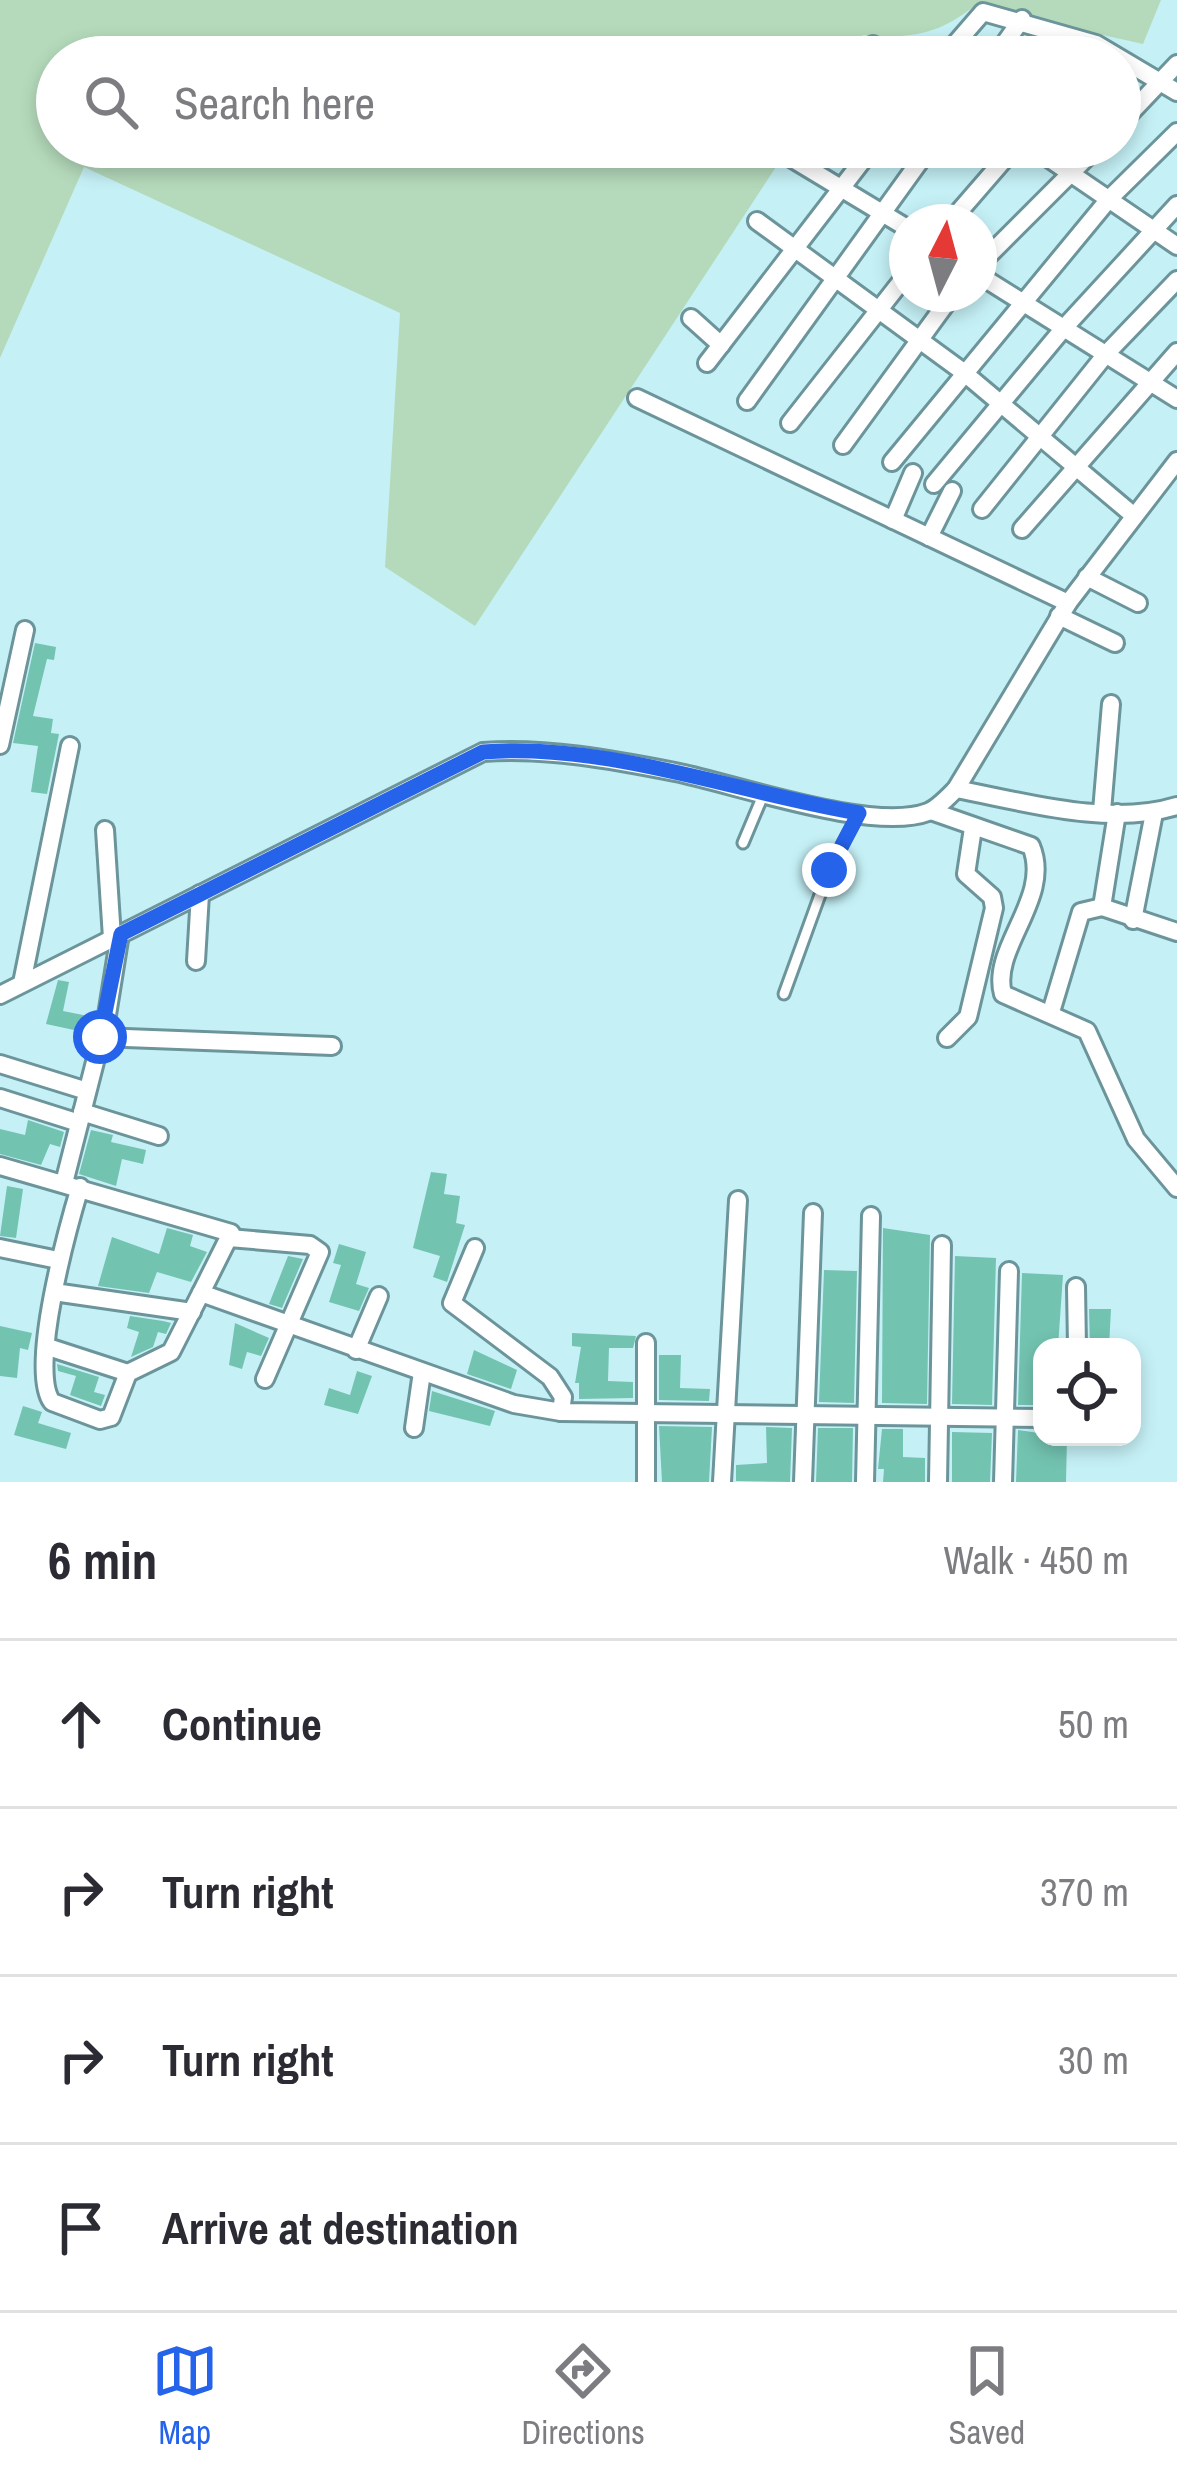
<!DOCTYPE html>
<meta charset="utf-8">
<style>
:root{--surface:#fff;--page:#f7f7f7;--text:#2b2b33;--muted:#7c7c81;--line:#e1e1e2;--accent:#2563eb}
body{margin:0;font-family:"Archivo Narrow",sans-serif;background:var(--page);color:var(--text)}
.controls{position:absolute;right:36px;bottom:36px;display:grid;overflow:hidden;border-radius:24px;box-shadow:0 6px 18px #0003}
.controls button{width:108px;height:108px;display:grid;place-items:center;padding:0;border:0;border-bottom:3px solid var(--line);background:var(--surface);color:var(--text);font:60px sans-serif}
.compass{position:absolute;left:889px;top:204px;width:108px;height:108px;border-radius:50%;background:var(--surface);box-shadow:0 6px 18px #0003;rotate:6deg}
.stop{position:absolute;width:36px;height:36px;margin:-27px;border:9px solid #2563eb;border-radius:50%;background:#fff}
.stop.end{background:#2563eb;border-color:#fff;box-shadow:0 3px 12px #0008}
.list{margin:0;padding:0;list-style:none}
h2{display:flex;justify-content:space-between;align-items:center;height:156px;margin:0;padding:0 48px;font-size:51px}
h2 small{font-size:39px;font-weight:400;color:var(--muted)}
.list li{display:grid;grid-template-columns:78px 1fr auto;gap:36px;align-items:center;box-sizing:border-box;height:168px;padding:0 48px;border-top:3px solid var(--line)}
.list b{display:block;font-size:45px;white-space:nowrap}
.list em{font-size:39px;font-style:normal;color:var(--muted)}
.icon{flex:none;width:66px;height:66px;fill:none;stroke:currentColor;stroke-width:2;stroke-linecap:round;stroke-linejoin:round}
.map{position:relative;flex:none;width:1177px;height:1482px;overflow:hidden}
.search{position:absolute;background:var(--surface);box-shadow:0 6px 18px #0003;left:36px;right:36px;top:36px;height:132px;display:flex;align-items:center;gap:30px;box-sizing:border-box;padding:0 42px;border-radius:66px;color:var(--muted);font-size:45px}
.sheet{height:828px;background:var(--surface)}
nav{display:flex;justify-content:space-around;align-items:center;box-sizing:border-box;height:168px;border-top:3px solid var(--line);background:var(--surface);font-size:33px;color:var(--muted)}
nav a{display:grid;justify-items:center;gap:6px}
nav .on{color:var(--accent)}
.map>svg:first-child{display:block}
.green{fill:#b5dabb}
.building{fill:#73c3b1}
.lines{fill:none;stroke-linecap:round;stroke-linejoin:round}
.lane-casing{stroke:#6c959b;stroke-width:15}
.street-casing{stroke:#6c959b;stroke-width:22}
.lane{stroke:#fff;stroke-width:9}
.street{stroke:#fff;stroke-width:16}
.route{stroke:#2563eb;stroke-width:15}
</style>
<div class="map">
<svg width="1177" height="1482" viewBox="0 0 1177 1482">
<rect width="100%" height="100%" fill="#c5f1f6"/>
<path class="green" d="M0 0H1161L1143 44 974 6C939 35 908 39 863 35L849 57H57V147H789L475 626 385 567 400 313 84 167 0 358Z"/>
<g class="building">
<polygon points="35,643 56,647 54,660 47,659 33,716 53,719 51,733 59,734 47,794 31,792 38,746 13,743"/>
<polygon points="58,980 69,982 63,1011 93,1017 88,1033 46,1024"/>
<polygon points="28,1120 64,1132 60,1147 50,1144 41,1165 0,1154 0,1129 25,1135"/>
<polygon points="91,1130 113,1135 111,1142 146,1150 143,1164 122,1159 116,1186 79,1174"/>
<polygon points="431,1172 447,1174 444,1194 460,1196 456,1223 465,1225 447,1282 433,1277 440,1256 413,1248"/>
<polygon points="7,1186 23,1189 16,1238 0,1236"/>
<polygon points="167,1228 193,1235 190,1246 207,1252 191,1282 157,1272 149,1293 98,1286 112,1237 159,1254"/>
<polygon points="883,1228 930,1235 927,1404 882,1403"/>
<polygon points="339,1244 366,1252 356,1284 369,1288 359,1311 329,1302 341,1265 333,1263"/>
<polygon points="288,1256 303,1259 282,1308 269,1304"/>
<polygon points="955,1256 996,1258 992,1405 952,1404"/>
<polygon points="824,1270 857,1271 854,1403 819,1402"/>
<polygon points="1022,1273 1063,1275 1058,1347 1040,1347 1037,1405 1018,1405"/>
<polygon points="1089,1309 1111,1309 1109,1347 1090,1347"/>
<polygon points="130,1316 163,1321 171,1323 166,1334 158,1332 153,1347 131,1357 139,1332 127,1328"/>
<polygon points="235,1323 269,1338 261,1356 247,1352 242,1369 229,1365"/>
<polygon points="0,1326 32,1333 28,1350 20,1348 17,1378 0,1376"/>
<polygon points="572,1333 636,1336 633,1348 609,1348 608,1381 633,1382 633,1398 579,1399 579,1383 575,1383 581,1347 572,1346"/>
<polygon points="474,1350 517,1370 511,1389 467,1374"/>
<polygon points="659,1355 681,1355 680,1388 710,1389 709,1401 659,1400"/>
<polygon points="57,1364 99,1377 94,1392 105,1395 101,1406 70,1395 76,1376 58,1371"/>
<polygon points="357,1371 372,1376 358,1414 324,1405 329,1388 350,1395"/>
<polygon points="432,1391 495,1411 490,1426 429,1411"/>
<polygon points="23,1406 42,1412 38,1423 71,1433 66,1449 14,1435"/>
<polygon points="659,1426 712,1427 709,1482 662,1482"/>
<polygon points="766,1427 792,1428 790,1482 736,1481 736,1465 767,1463"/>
<polygon points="818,1428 853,1428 852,1482 816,1482"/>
<polygon points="882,1429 903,1429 903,1457 925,1458 925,1482 883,1482 884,1469 878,1469"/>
<polygon points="1018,1430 1067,1437 1066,1482 1016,1482"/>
<polygon points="952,1432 992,1433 990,1482 952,1482"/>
</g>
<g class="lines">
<defs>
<g id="lane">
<polyline points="743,843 764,793"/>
<polyline points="784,994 829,870 859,813"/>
</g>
<g id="street">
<polyline points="873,45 891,57"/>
<polyline points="944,57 983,12 1096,44 1177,92"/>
<polyline points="995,57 1022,19"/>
<polyline points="1120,124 1177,64"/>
<polyline points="1032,147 1177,246"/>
<polyline points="791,158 907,228"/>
<polyline points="757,221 962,371 1133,515"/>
<polyline points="950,222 1015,147"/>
<polyline points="979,265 1097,147"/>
<polyline points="979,275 1177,399"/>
<polyline points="691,318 721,345"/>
<polyline points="707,363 873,147"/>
<polyline points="637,398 1068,603"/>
<polyline points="747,401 930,147"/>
<polyline points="790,423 907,274"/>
<polyline points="843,445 953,294"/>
<polyline points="892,462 1109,199 1177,132"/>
<polyline points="934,484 1063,329 1177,205"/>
<polyline points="982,509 1106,354 1177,280"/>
<polyline points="893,520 913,473"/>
<polyline points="1022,529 1177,352"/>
<polyline points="929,537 952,491"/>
<polyline points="1087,577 1138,603"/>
<polyline points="1059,616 1115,643"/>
<polyline points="0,745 25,630"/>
<path d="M956 789C1025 802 1109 827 1177 806"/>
<path d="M931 811 1031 846C1053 898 990 948 1003 994L1087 1031 1136 1139 1177 1188"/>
<polyline points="1102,811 1111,704"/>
<polyline points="1117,813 1102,907 1177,932"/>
<polyline points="105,830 112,938"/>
<polyline points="1133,920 1154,813"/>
<polyline points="196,961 200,894"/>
<polyline points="22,983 70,746"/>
<path d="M0 995 483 752C544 747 614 760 675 772 735 784 873 833 928 812 938 808 948 797 956 789L1068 603 1177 461"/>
<polyline points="1051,1012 1081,912 1102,907"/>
<polyline points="100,1037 332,1046"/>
<polyline points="947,1038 968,1017 994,908 992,897 966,874 973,828"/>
<polyline points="0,1064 87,1091"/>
<polyline points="0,1098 79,1123"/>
<polyline points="82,1112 159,1136"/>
<polyline points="0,1166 231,1233 201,1293 514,1404 561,1412 1042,1418"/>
<polyline points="64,1183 107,1015 120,934"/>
<path d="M80 1187C68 1227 28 1370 52 1402L100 1420 111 1417 128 1373 171 1352 201 1293"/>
<polyline points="229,1238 310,1245 320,1252 265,1379"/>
<polyline points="0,1248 58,1260"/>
<polyline points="475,1248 452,1303 550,1377 563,1397 561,1412"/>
<polyline points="1076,1287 1077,1347"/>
<polyline points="54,1292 192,1312"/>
<polyline points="48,1347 128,1373"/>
<polyline points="356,1350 379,1296"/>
<polyline points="414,1428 422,1372"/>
<polyline points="646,1482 646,1343"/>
<polyline points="722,1482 738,1200"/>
<polyline points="803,1482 813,1213"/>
<polyline points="865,1482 871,1216"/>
<polyline points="938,1482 942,1245"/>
<polyline points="1003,1482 1009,1271"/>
</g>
</defs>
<use href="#lane" class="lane-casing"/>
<use href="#street" class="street-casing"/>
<use href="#lane" class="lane"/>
<use href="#street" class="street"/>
</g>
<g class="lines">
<path class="route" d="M100 1037 121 934 483 752C606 742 738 793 859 813L829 870"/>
</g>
</svg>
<div class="controls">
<button><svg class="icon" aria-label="locate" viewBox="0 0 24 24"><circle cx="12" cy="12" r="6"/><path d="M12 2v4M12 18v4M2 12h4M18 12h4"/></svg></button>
</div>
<svg class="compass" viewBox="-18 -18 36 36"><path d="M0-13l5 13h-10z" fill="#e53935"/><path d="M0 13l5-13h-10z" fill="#7c7c81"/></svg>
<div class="stop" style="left:100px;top:1037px"></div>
<div class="stop end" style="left:829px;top:870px"></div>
<div class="search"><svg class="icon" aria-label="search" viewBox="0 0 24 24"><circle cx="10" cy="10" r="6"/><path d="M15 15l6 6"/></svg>Search here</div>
</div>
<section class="sheet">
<h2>6 min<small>Walk · 450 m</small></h2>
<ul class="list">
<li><svg class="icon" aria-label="ahead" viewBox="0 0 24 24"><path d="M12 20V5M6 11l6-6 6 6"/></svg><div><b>Continue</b></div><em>50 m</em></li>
<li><svg class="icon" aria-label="right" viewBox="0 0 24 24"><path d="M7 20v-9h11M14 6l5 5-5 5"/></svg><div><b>Turn right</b></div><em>370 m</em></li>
<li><svg class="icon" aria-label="right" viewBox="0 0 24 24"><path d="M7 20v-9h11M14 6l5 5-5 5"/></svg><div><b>Turn right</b></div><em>30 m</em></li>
<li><svg class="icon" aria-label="arrive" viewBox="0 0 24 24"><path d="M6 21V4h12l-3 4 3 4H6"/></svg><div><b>Arrive at destination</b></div></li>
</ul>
</section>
<nav>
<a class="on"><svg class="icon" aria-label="map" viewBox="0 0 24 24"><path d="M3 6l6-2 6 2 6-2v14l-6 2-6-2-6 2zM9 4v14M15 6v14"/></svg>Map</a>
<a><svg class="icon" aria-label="directions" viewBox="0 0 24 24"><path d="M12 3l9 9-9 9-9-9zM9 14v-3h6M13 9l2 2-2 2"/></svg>Directions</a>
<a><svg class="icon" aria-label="saved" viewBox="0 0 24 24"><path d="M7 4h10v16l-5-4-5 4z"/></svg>Saved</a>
</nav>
